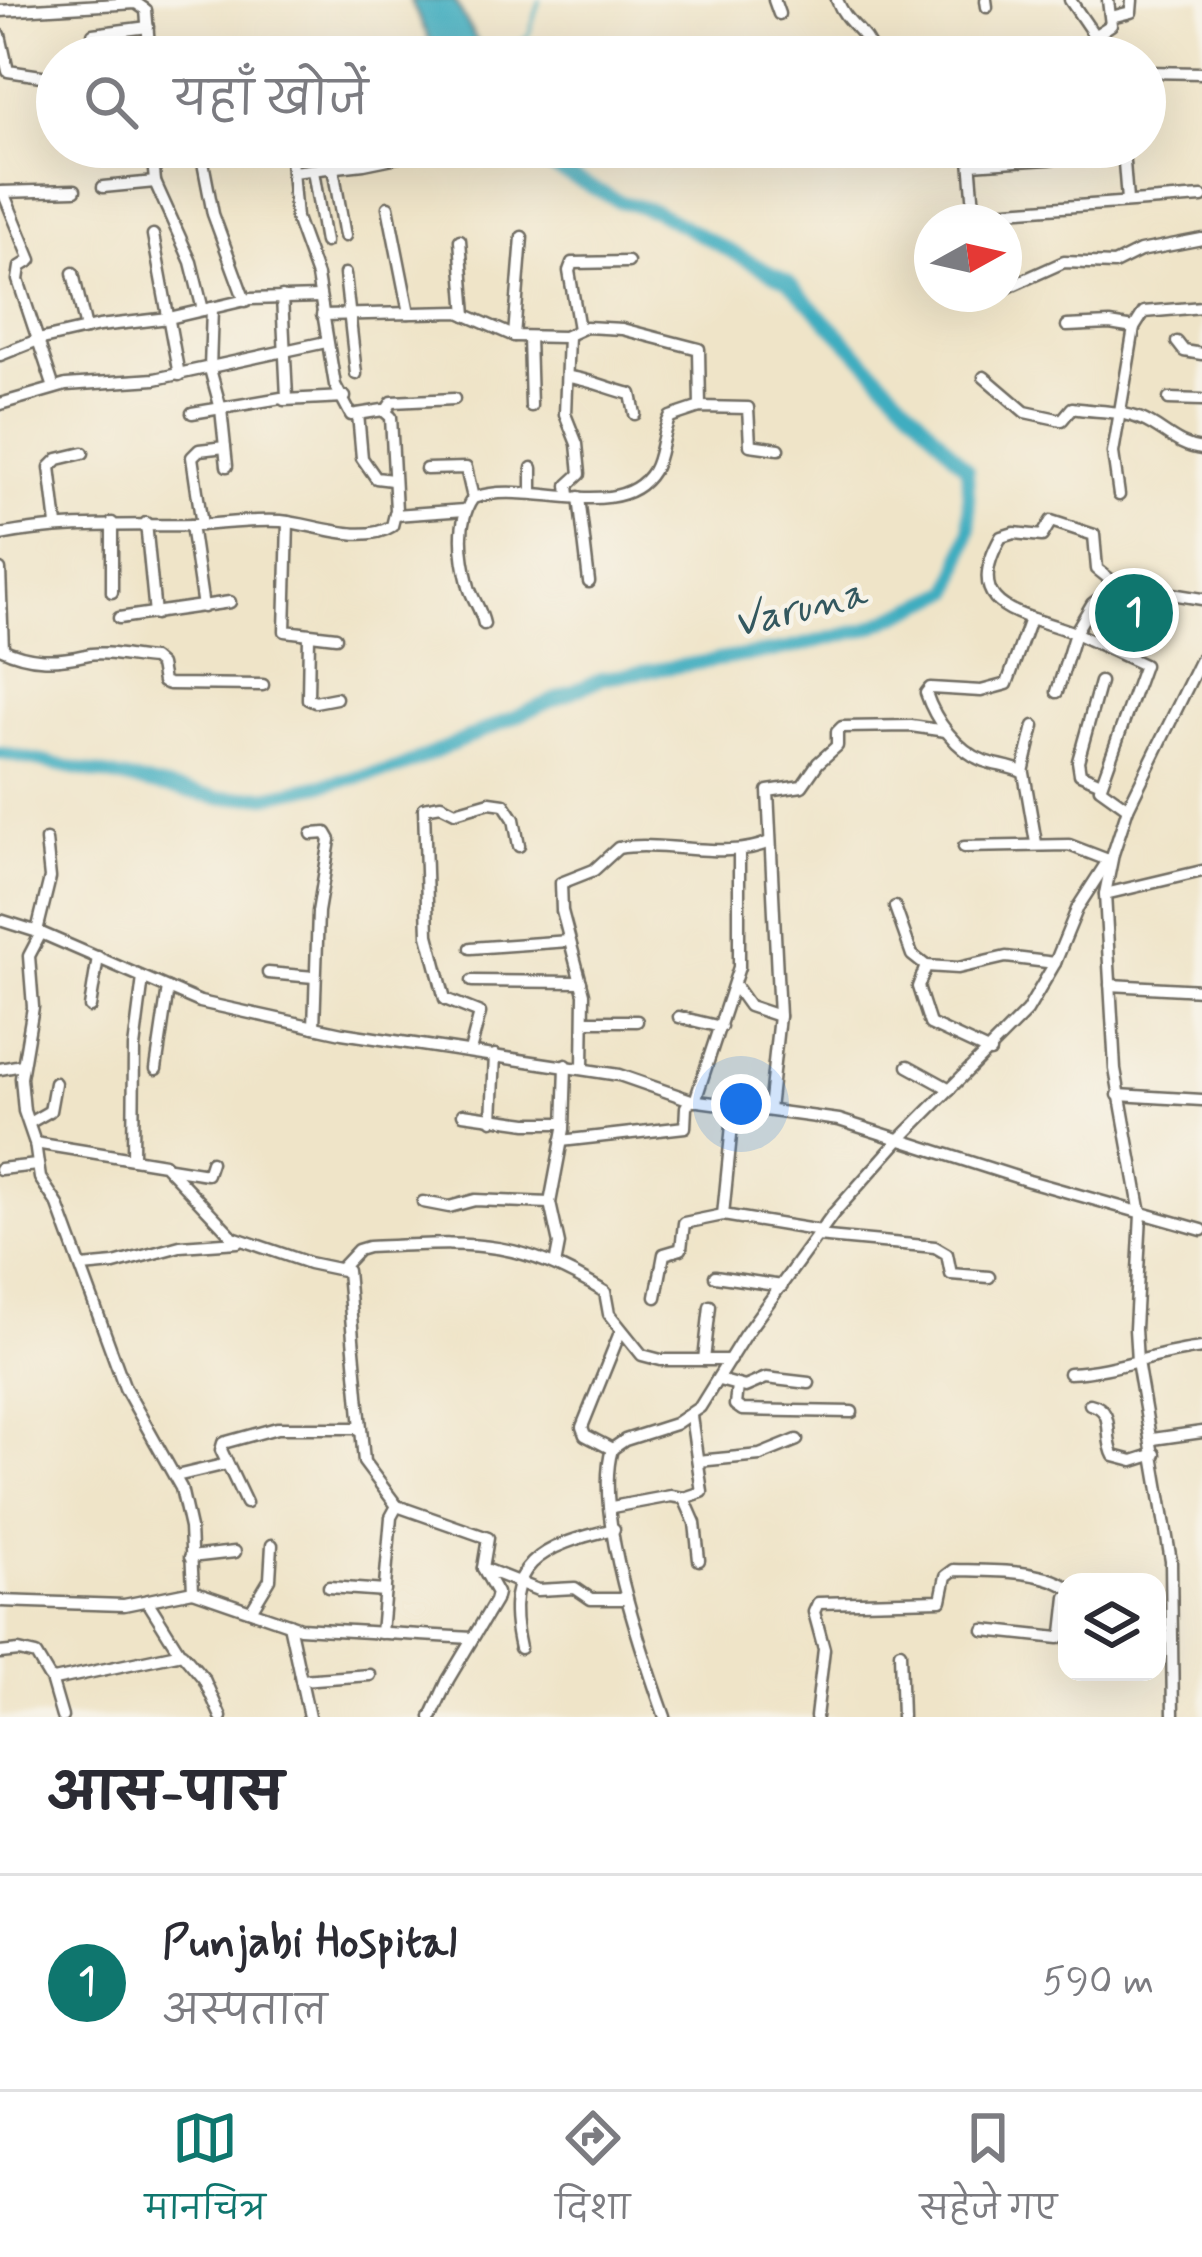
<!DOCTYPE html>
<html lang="hi">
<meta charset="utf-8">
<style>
:root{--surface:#fff;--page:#f2f2f3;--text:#2b2b33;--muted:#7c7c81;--line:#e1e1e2;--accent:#0f766e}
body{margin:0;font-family:Mynerve,"Playpen Sans Deva",sans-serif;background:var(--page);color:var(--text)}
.controls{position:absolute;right:36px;bottom:36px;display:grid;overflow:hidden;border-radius:24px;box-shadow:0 12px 48px #0002}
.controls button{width:108px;height:108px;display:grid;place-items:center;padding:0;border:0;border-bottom:3px solid var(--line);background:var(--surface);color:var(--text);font:60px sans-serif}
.compass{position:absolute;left:914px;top:204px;width:108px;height:108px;border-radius:50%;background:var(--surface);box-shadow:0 12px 48px #0002;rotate:82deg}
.you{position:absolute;left:741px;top:1104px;width:42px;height:42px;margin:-30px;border:9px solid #fff;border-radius:50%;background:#1a73e8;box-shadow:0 0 0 18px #1a73e833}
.badge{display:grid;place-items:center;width:78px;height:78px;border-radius:50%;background:var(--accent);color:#fff;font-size:39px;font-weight:700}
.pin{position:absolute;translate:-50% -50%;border:6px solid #fff;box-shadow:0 3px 12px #0006}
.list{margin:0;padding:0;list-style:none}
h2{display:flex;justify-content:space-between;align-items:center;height:156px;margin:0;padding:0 48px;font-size:51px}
h2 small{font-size:39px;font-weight:400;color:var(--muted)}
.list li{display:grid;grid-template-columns:78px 1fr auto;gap:36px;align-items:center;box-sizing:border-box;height:216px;padding:0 48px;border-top:3px solid var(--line)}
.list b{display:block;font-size:45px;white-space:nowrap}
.list p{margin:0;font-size:39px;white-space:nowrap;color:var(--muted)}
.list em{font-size:39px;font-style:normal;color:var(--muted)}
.icon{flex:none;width:66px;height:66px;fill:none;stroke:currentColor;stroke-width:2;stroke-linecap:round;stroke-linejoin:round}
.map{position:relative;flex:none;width:1202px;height:1717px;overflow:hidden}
.search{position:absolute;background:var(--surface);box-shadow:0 12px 48px #0002;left:36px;right:36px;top:36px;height:132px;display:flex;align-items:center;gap:30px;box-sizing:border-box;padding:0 42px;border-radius:66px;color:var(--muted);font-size:45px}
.sheet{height:372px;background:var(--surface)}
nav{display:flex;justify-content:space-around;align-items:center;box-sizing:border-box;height:168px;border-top:3px solid var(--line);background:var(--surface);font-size:33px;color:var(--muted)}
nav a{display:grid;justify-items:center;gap:6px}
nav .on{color:var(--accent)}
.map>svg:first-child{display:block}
.water{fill:#41adc0;stroke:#366c76;stroke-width:3}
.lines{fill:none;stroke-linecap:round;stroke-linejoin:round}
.stream{stroke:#41adc0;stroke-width:3}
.river{stroke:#41adc0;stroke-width:14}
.minor-casing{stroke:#706c62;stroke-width:15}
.minor{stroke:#fff;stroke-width:10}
.labels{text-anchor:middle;stroke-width:9;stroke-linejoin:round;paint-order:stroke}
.water-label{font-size:42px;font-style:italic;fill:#33585f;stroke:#f7f3e8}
</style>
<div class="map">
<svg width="1202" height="1717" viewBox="0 0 1202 1717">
<rect width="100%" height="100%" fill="#f7f3e8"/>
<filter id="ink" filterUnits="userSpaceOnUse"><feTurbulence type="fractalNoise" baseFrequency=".00833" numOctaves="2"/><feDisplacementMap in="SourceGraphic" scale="24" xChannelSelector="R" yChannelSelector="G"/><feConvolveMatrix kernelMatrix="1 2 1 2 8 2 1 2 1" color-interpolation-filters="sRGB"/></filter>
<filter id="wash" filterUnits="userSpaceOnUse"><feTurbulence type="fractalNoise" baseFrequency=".004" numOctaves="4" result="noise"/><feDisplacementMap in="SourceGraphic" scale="48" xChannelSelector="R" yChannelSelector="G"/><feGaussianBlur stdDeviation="2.7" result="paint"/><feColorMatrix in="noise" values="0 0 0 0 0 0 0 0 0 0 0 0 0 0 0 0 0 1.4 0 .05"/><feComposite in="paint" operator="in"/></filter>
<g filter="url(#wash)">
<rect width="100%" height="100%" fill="#efe4c8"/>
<polygon class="water" points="410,0 454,0 486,57 438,57"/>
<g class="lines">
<polyline class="stream" points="502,57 529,34 540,0"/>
<polyline class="river" points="0,753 219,798 269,796 397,769 603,678 787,649 867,629 952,591 970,528 967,469 920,417 788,282 655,211 619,201 521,152 518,147"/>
</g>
</g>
<g filter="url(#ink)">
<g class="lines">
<defs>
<g id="minor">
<polyline points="774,0 779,14"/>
<path d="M837 0C848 27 863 26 875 57"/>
<polyline points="986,0 987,7"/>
<polyline points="1070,0 1109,57"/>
<polyline points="0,11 136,3 146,10 150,57"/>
<polyline points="1111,17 1131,12 1132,0"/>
<polyline points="0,35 8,71 48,77"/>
<polyline points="1094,36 1111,25 1108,0"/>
<polyline points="92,57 93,34 148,27"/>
<polyline points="1145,72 1202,73"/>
<polyline points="152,147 155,182 191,262 203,310"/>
<polyline points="200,147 213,214 245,301"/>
<polyline points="969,147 974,208 980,213 1202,197"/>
<polyline points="1123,150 1127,200"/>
<polyline points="971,164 1124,154"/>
<polyline points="333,168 345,236"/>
<polyline points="313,171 325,242"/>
<polyline points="292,172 364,164 432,150"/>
<polyline points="103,187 155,182"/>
<polyline points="0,192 75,190"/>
<polyline points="3,192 31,260 20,267 18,280 54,388"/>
<polyline points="388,207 409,313"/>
<polyline points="153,235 179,375"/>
<polyline points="460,240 466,315"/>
<polyline points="73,273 86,329"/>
<polyline points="345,274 356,374"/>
<polyline points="1004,289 1064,262 1114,264 1140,251 1202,239"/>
<polyline points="212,308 210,369 221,409 227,466"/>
<polyline points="322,315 459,312 514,336 564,337 586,327 622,329 699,349 700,407"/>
<polyline points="1067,326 1110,324 1134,328 1144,312 1202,307"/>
<polyline points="579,329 569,271 572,263 628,262"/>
<polyline points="514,336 522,237"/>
<polyline points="568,336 565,414 577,444 580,474 568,485 569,496"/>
<polyline points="529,337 531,406"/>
<polyline points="1177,342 1184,351 1202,354"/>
<polyline points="0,355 38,340 99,326 169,318 250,299 319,297"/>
<path d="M569 377C592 380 609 389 631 394L635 414"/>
<path d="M984 377 1025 412 1062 420 1072 408C1095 412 1119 410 1141 419 1163 428 1176 446 1202 449"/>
<polyline points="1169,399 1202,400"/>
<polyline points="284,400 345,397"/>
<polyline points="0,404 66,385 155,379 326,342"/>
<polyline points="386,411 392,402 454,399"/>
<polyline points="192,413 287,397 282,297"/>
<polyline points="358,414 362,458 376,478 392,480"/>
<polyline points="426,469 466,468 473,498"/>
<polyline points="532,491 532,468"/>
<polyline points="1119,495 1113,453 1134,328"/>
<polyline points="579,497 589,582"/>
<polyline points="395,515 465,510"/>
<polyline points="288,522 285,631 336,637"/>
<polyline points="112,523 112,592"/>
<polyline points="146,523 155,614"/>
<polyline points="57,525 50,467 58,459 83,453"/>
<polyline points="191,525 203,607"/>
<polyline points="202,525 192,457 199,450 225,447"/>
<path d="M0 535C67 522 129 526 197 525 225 524 252 519 281 521 314 524 362 545 392 526L396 510 391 417 383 410 351 415 335 385 317 276 296 218 290 147"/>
<polyline points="0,570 3,649"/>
<path d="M1117 585 1097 569 1094 535 1051 521 1042 536 1014 533 1001 537C959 611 1024 613 1075 633L1092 604 1117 585 1202 599"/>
<polyline points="119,618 230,602"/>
<path d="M1030 619 1007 684 981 691 930 688 926 693C935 720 956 750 984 761 998 766 1011 766 1024 773L1036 843"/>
<path d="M484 624C481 609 473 600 469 587 462 560 456 521 473 498 526 478 620 525 653 471 662 456 661 434 670 417L700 407 748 408 750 445 779 449"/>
<polyline points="309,635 308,699 315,702 336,698"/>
<path d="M0 648C29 662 55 662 85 655 104 650 133 658 153 659L160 665 163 682 169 684 263 685"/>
<polyline points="1100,682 1078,761 1080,774 1101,783"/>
<polyline points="1057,692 1075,633 1144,665 1100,788 1128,808"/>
<polyline points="1023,772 1034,726"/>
<polyline points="312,834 326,833 330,840 318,912 314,1027"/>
<polyline points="964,847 1069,845 1108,860"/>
<polyline points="1105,894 1202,871"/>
<polyline points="895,907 912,955 926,966 918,987 930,1024 990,1052"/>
<polyline points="0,920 41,933 200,1002 342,1033 619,1075 691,1100 839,1120 1029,1181 1202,1230"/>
<polyline points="37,931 50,878 46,840"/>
<polyline points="41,933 29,956 33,1007 21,1078 24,1111 35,1143 164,1164 233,1237 309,1263 347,1271 364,1462 397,1506 488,1538 483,1568 497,1593 495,1601 448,1680 431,1717"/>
<polyline points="471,948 569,941"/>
<polyline points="926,966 958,968 1006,957 1055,963"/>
<polyline points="268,973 314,977"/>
<polyline points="472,981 581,982"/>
<polyline points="734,985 749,1006 779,1016"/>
<polyline points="1110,985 1202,990"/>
<polyline points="90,1007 98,957"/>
<polyline points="679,1017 721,1027"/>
<polyline points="586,1021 637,1021"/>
<polyline points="470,1051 480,1013 445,999 428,935 424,808 441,805 455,812 490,802 504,804 514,819 519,846"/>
<polyline points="908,1066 950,1089"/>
<polyline points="0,1069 22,1065"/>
<polyline points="156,1069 168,988"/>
<path d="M583 1069 584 994 562 911 561 883 594 870 618 848C664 840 729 861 769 842"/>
<polyline points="1118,1095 1202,1100"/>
<polyline points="695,1101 739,967 739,851"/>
<polyline points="769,1110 779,1016 768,791 802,786 818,763 837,746 837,732 842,727 911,726 946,731"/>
<polyline points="463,1114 527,1123 564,1123"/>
<polyline points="492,1120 495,1055"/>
<polyline points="29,1123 50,1111 55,1083"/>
<polyline points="561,1141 685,1127 686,1107 691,1100"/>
<polyline points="35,1143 40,1178 58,1205 125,1388 181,1488 190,1528 193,1591 300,1628 472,1638"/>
<polyline points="133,1159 134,1048 143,978"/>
<polyline points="170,1168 207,1174 211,1162"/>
<polyline points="0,1169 37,1165"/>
<polyline points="423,1202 449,1207 475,1200 550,1203"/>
<polyline points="723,1215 821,1231"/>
<polyline points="817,1236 935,1247 947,1254 951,1274 989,1277"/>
<polyline points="555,1265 559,1244 550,1203 564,1129 566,1065"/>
<polyline points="82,1267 114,1264 180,1246 238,1242"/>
<path d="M342 1267 358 1250 368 1247C471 1243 513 1236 605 1292L609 1314 642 1355 661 1360H730"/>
<polyline points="715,1276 782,1286"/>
<polyline points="656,1297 664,1254 681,1249 684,1223 723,1215 734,1105"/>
<polyline points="704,1360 710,1306"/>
<path d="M1069 1373C1115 1371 1156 1353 1202 1348"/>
<polyline points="719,1380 745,1387 766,1378 809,1383"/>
<polyline points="737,1386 735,1405 742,1410 852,1412"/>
<path d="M1090 1404C1117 1410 1103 1437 1114 1456L1133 1461 1155 1454"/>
<polyline points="1153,1439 1202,1432"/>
<polyline points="612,1449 585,1435 582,1427 621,1330"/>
<polyline points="698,1461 760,1455 797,1440"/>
<polyline points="176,1476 227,1464"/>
<polyline points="684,1498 702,1492 691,1416"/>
<polyline points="246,1503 221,1450 223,1443 277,1428 359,1428"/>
<polyline points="612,1507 671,1496 684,1498 695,1523 699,1560"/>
<polyline points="190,1557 235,1552"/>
<polyline points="483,1568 538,1590 575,1588 591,1599 626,1599"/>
<polyline points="329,1587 385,1591"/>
<polyline points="0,1601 124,1605 193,1591"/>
<polyline points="148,1602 180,1653"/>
<polyline points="252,1609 270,1579 272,1545"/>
<polyline points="289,1624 309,1717"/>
<polyline points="984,1630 1059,1638 1063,1633 1067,1597"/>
<polyline points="381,1633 391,1517 397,1506"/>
<path d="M520 1648C500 1563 541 1546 614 1529"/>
<polyline points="900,1652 902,1717"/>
<polyline points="0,1653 19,1651 36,1655 49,1677 54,1680 182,1653 204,1679 221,1717"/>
<polyline points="51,1679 62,1717"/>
<polyline points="301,1680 370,1675"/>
<path d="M665 1717C643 1655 593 1512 612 1449L625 1440 675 1424 700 1407 744 1336 833 1214 900 1139 1027 1011 1055 963 1078 907 1109 859"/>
<path d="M816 1717 824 1649 814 1612 818 1603 941 1600 946 1576 954 1570C987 1571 1039 1569 1067 1587"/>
<polyline points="1173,1717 1171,1561 1137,1361 1135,1329 1141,1214 1115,1069 1105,894 1113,854 1128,808 1202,657"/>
</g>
</defs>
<use href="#minor" class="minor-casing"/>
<use href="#minor" class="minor"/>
</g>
</g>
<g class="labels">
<g class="water-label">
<text transform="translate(799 606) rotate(-14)" y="15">Varuna</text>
</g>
</g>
</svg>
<div class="controls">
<button><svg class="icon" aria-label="layers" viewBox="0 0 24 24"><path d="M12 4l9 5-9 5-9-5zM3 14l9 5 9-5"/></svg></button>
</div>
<svg class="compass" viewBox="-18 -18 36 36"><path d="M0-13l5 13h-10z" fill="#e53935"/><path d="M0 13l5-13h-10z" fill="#7c7c81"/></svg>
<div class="you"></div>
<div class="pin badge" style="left:1134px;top:613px">1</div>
<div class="search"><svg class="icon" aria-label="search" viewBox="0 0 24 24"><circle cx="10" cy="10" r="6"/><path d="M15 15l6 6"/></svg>यहाँ खोजें</div>
</div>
<section class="sheet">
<h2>आस-पास<small></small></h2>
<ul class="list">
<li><span class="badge">1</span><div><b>Punjabi Hospital</b><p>अस्पताल</p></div><em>590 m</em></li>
</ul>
</section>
<nav>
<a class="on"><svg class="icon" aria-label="map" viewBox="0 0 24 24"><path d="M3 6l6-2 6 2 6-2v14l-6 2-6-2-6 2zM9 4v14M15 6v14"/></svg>मानचित्र</a>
<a><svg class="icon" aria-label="directions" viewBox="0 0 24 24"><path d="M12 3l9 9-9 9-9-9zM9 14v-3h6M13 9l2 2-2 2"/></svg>दिशा</a>
<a><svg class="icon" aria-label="saved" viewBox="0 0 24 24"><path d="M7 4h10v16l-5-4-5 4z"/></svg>सहेजे गए</a>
</nav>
